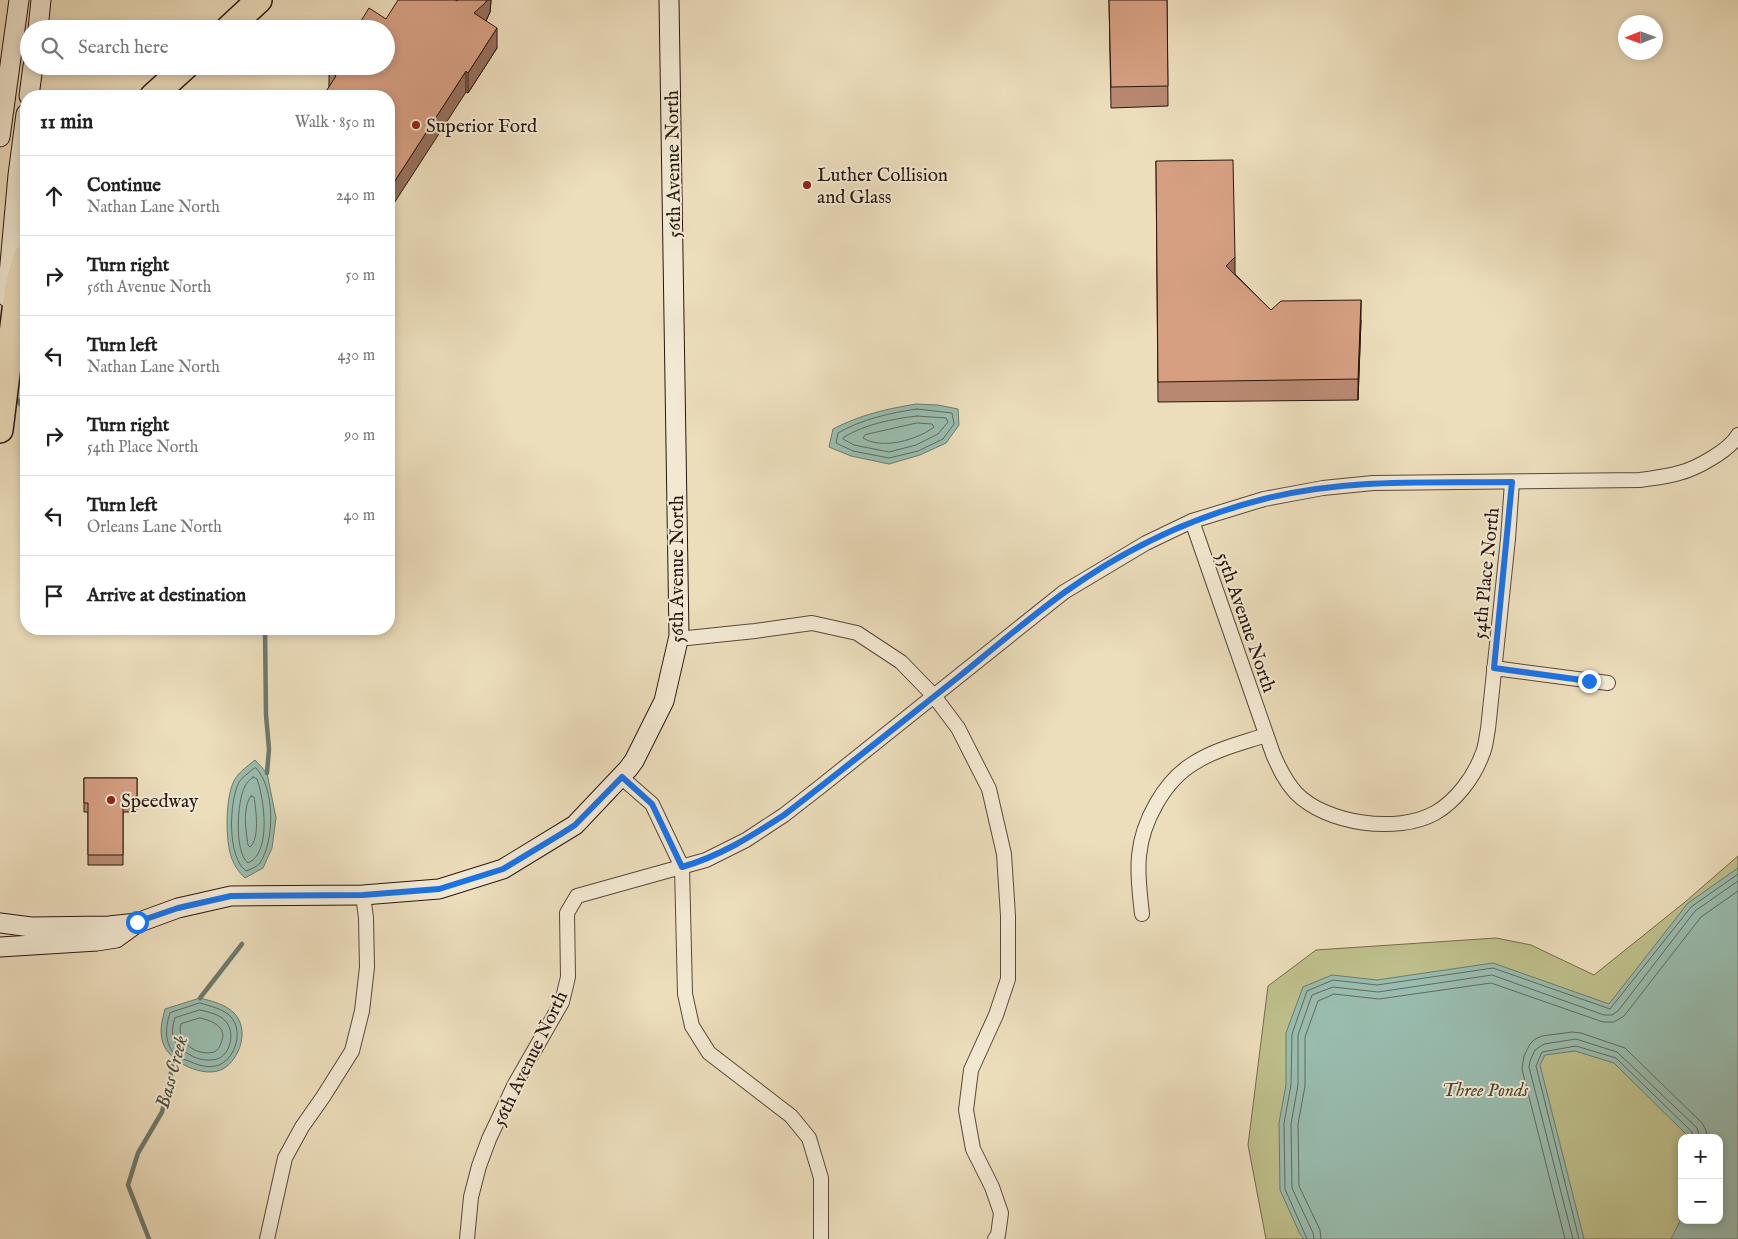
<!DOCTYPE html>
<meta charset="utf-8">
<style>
:root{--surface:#fff;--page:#f6f6f6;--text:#222;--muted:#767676;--line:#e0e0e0}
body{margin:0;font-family:"IM FELL English",serif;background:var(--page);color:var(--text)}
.controls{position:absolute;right:15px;bottom:15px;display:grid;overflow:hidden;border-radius:10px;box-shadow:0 2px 8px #0003}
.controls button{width:45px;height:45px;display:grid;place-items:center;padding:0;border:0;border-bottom:1px solid var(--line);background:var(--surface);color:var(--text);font:25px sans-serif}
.compass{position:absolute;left:1618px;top:15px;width:45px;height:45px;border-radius:50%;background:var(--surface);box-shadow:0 2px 8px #0003;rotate:269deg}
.stop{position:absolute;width:15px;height:15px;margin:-11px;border:4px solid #1a73e8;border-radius:50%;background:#fff}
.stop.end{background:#1a73e8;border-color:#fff;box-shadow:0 1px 5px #0008}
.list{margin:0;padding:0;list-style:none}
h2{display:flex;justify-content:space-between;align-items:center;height:65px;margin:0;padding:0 20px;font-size:21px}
h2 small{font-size:16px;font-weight:400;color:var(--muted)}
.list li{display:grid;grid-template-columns:32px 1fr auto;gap:15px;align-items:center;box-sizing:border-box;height:80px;padding:0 20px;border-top:1px solid var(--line)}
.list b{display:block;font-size:19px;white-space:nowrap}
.list p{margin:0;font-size:16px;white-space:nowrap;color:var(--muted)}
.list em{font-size:16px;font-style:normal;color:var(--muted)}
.icon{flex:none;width:28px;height:28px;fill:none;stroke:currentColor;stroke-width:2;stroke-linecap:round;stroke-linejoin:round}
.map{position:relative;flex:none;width:1738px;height:1239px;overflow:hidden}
.search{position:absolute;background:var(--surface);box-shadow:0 2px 8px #0003;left:20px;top:20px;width:375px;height:55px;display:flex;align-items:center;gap:12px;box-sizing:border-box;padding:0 18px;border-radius:28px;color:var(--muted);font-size:19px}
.panel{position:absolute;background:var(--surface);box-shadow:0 2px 8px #0003;left:20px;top:90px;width:375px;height:545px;border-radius:20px}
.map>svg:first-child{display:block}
.green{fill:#bebf8b;stroke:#746b4d;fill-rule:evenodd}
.water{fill:#99bcae;stroke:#6c7a6e}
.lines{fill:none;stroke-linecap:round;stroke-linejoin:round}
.shore{stroke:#616a5e;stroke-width:1}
.stream{stroke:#6c7a6e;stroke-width:4.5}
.street-casing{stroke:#5a483a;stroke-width:16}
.secondary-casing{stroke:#29170f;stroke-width:21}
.highway-casing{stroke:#29170f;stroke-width:28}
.street{stroke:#f3e9d3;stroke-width:14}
.secondary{stroke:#f3e9d3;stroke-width:19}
.highway{stroke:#ecddbb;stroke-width:25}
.wall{fill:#b88970;stroke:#29170f}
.shaded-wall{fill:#966f5b;stroke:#29170f}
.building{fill:#d69f82;stroke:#29170f}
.route{stroke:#1a73e8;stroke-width:6}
.poi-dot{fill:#8f2418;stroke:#f3e9d3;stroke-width:2}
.labels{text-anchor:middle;stroke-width:4;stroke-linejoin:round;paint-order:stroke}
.poi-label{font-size:19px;fill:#29170f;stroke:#f3e9d3;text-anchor:start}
.street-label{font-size:19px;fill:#29170f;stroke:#f3e9d3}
.park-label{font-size:19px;font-style:italic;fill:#564934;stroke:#f3e9d3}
.water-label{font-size:20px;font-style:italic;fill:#505147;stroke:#f3e9d3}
</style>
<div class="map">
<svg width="1738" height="1239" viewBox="0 0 1738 1239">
<rect width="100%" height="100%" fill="#ecddbb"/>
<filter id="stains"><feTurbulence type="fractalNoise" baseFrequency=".004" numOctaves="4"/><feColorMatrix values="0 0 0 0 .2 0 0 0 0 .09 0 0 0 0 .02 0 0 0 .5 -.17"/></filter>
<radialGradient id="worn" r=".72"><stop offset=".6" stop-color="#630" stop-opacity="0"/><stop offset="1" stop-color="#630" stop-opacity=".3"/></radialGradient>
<path class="green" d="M1738 856V1239H1266L1248 1145 1268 986 1316 950 1496 938 1531 945 1594 975 1685 902ZM1682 1138H1719V1220H1682Z"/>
<g class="water">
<path d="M916 404 938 405 958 409 959 425 946 443 920 455 889 464 851 456 829 447 833 429C860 415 886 409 916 404Z"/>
<path d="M255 760 267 773 276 818 272 848 263 868 245 878C239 872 235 867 232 859 225 842 225 795 235 779 239 772 249 765 255 760Z"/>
<polygon points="1738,868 1738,1239 1671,1239 1682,1217 1682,1220 1719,1220 1719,1138 1690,1138 1614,1063 1575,1051 1545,1055 1540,1065 1584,1239 1304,1239 1300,1234 1280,1190 1279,1123 1286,1085 1286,1033 1303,987 1332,975 1377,980 1493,963 1609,1004 1688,903"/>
<path d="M200 998C211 1001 225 1004 234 1013 250 1029 240 1059 223 1069 204 1079 169 1062 163 1043 159 1031 162 1021 165 1009Z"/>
</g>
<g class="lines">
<g class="shore">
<path d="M917 409 952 413 954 424 943 439 918 451 889 458 853 451 836 443 838 433C862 419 890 413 917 409Z"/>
<path d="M917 416 946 418 948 422 938 434 916 445 889 452 854 445 843 439 844 437C866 424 892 419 917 416Z"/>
<path d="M917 423 932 424 934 427C917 440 882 450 863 438L865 435Z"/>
<path d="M256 768C275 788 275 840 260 863 257 867 251 869 246 871 227 857 229 802 239 782 242 777 249 773 253 769Z"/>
<path d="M253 777 257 779C264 798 272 853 248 863 234 852 237 801 245 786 246 783 250 780 253 777Z"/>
<path d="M251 796 254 797C256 810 260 838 250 847L248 845C246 831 242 808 251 796Z"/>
<path d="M200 1003C210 1006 224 1009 231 1017 243 1031 236 1056 221 1064 212 1069 200 1066 191 1062 187 1060 181 1059 177 1056 164 1045 165 1028 170 1013Z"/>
<path d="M200 1010C209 1012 222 1015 227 1023 235 1034 230 1055 217 1059 209 1061 201 1060 194 1057 176 1048 168 1038 175 1018Z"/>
<path d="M200 1018C213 1021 228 1027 221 1043 220 1047 218 1050 214 1052 197 1057 175 1041 181 1024Z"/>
<polyline points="1307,1239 1285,1189 1284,1123 1291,1085 1292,1034 1307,991 1333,980 1377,985 1493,968 1610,1009 1691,907 1738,874"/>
<polyline points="1314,1239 1313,1233 1292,1188 1291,1124 1298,1085 1298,1035 1312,995 1333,987 1378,992 1492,975 1604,1015 1612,1015 1618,1011 1695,911 1738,881"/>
<polyline points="1321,1239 1320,1230 1299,1186 1298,1124 1305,1086 1305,1037 1318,1001 1334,994 1379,999 1491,983 1603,1022 1614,1022 1624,1016 1701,917 1738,891"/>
<polyline points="1565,1239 1522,1069 1524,1056 1530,1044 1535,1039 1542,1036 1572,1032 1581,1033 1625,1048 1702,1123 1706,1130 1707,1138"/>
<polyline points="1573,1239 1529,1067 1530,1061 1535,1050 1544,1044 1576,1039 1617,1052 1697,1128 1700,1138"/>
<polyline points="1579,1239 1536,1066 1542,1052 1576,1046 1616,1058 1692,1132 1693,1138"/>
</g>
<g class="stream">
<polyline points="14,395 26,412"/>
<polyline points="265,629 266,715 269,749 267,773"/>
<polyline points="200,998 242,944"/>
<polyline points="149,1239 128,1185 138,1153 162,1112 174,1060"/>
</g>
<defs>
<g id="street">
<path d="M1192 521 1273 754C1279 768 1285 781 1296 793 1326 824 1397 834 1435 813 1456 801 1474 777 1482 755 1486 747 1486 738 1488 729L1508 539 1512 482"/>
<polyline points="678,639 755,631 812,623 857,633 901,662 934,696 958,728 989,789 1004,854 1008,916 1008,979 996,1015 971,1070 966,1110 973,1149 992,1187 1001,1213 998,1235 995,1239"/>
<polyline points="1494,668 1608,683"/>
<polyline points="621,777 652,804 682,867 685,994 692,1026 709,1053 791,1116 809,1138 821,1178 821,1239"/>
<path d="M1142 914C1140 895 1137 876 1139 856 1142 822 1164 781 1194 763 1216 749 1242 743 1266 735"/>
<polyline points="267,1239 285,1158 302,1127 323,1097 352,1051 362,1011 367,967 366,918 363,895"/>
<path d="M467 1239 471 1197 479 1166 489 1139 515 1084 562 1002 568 977 567 913 577 896 706 860 746 840 784 815 820 787 1064 592 1146 543 1192 521 1264 499 1323 488 1373 483 1640 480C1653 478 1666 477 1679 473 1696 469 1730 450 1738 435"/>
</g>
<g id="secondary">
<polyline points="38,29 41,0"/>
<polyline points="29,96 33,66"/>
<polyline points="0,137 19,0"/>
<polyline points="7,297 18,175 26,114"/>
<polyline points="0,923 31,927 109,926 137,923 178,908 231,896 363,895 439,889 503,869 575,825 628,769 634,761 664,701 679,636 669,0"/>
<polyline points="0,947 97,941 116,938 134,925"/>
</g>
<g id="highway">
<polyline points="228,29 259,0"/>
<polyline points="153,96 186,66"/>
<polyline points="0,430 18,286 26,257"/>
</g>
</defs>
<use href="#street" class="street-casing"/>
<use href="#secondary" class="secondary-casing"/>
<use href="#highway" class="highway-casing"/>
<use href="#street" class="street"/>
<use href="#secondary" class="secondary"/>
<use href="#highway" class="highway"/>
</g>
<g class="wall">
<polygon points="458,0 491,0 490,12 486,21 497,48 468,93 466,92 329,87 329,71 386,19 457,1"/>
<polygon points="1109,0 1167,0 1168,106 1111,108"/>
<polygon points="1156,161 1235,274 1271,310 1361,320 1358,400 1158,402"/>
<polygon points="84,778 137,778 137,812 123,812 123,865 88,865 88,812 84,812"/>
</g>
<g class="shaded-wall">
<polygon points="487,0 491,0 490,12 485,23 474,13"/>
<polygon points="497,28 497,48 468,93 468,73"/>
<polygon points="466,71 466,92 389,211 389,190"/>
<polygon points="1235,257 1235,277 1226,266"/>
<polygon points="1361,300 1361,320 1358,400 1358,379"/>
</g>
<g class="building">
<polygon points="398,0 455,0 457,1 458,0 487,0 485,3 474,13 497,28 468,73 466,71 389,190 389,96 323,96 336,76 329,71 332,66 386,66 386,29 356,29 369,8 386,19"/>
<polygon points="1109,0 1167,0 1168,86 1111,87"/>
<polygon points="1233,160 1235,257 1226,266 1271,310 1281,301 1361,300 1358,379 1158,382 1156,161"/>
<polygon points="84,778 137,778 137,802 123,802 123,855 88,855 88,803 84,803"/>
</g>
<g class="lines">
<path class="route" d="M137 922 178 908 231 896 363 895 439 889 503 869 561 834 575 825 622 777 652 804 682 867C720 856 752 836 784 815 844 769 902 722 961 675 995 647 1029 618 1065 592 1125 549 1192 517 1264 499 1344 478 1430 483 1512 482L1494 668 1589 681"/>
</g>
<g class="poi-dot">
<circle cx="416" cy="125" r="5"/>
<circle cx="807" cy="185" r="5"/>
<circle cx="111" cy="800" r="5"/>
</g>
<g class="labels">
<g class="poi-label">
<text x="426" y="132">Superior Ford</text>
<text x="817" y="181">Luther Collision<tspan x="817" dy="22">and Glass</tspan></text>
<text x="121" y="807">Speedway</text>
</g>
<g class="street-label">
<text transform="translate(672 164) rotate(-91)" y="7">56th Avenue North</text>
<text transform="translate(676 569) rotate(-90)" y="7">56th Avenue North</text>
<text transform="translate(1485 573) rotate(-84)" y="7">54th Place North</text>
<text transform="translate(1247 622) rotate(71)" y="7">55th Avenue North</text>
<text transform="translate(529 1058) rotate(-64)" y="7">56th Avenue North</text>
</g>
<g class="park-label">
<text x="1485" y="1096">Three Ponds</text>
</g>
<g class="water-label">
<text transform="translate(171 1072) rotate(-75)" y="7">Bass Creek</text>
</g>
</g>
<rect width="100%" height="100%" filter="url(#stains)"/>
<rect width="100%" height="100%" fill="url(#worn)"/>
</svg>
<div class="controls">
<button>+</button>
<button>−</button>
</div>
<svg class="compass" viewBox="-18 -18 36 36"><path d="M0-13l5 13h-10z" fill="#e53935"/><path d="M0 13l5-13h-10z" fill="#767676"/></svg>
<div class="stop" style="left:137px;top:922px"></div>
<div class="stop end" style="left:1589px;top:681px"></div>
<div class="search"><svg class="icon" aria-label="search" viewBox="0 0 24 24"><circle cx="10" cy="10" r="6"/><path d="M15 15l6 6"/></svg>Search here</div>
<section class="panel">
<h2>11 min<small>Walk · 850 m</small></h2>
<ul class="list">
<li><svg class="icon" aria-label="ahead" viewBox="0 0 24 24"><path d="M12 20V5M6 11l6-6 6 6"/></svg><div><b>Continue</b><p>Nathan Lane North</p></div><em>240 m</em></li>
<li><svg class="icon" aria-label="right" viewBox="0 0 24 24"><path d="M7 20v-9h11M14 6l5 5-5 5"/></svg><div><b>Turn right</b><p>56th Avenue North</p></div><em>50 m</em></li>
<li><svg class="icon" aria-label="left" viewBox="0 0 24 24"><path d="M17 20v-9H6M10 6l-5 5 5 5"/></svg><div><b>Turn left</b><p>Nathan Lane North</p></div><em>430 m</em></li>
<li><svg class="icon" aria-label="right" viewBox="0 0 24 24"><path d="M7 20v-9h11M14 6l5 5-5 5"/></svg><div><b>Turn right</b><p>54th Place North</p></div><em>90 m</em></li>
<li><svg class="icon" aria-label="left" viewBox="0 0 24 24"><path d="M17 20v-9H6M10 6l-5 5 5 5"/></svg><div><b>Turn left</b><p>Orleans Lane North</p></div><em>40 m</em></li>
<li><svg class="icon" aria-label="arrive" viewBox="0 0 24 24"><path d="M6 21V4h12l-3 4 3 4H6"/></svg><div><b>Arrive at destination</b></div></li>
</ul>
</section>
</div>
